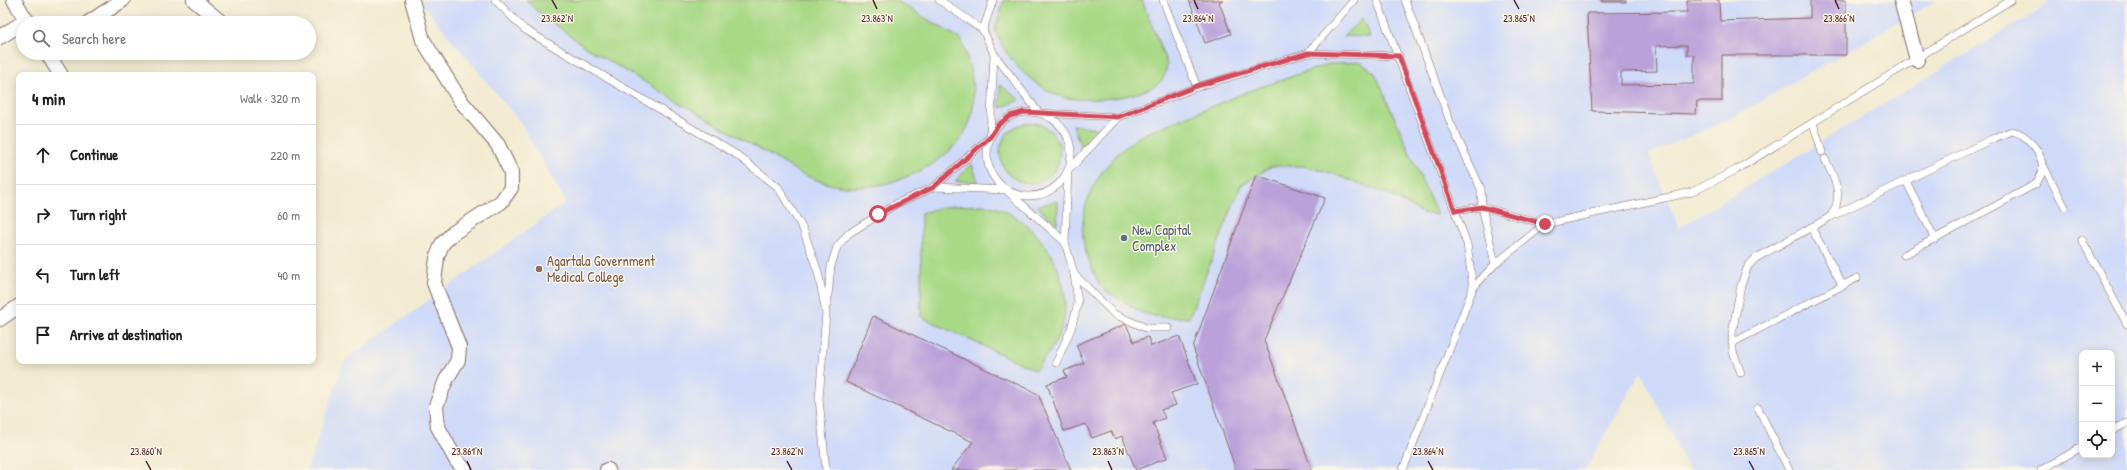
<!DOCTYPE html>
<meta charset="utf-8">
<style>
:root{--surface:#fff;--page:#f6f6f6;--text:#202124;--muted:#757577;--line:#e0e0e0}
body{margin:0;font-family:"Patrick Hand",sans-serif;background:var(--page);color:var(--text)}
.controls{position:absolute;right:12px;bottom:12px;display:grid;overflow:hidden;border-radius:8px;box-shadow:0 2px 10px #0003}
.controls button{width:36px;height:36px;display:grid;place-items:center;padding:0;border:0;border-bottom:1px solid var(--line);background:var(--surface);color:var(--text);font:20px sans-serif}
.stop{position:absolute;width:12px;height:12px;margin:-9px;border:3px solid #d1495b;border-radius:50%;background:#fff}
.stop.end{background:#d1495b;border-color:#fff;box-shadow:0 1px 4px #0008}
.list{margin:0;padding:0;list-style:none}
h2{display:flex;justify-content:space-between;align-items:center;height:52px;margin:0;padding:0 16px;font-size:17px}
h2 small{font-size:13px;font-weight:400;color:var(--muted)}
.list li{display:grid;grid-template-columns:26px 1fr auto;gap:12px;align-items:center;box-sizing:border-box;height:60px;padding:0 16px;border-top:1px solid var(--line)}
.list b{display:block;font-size:15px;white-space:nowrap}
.list em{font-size:13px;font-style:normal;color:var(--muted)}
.icon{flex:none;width:22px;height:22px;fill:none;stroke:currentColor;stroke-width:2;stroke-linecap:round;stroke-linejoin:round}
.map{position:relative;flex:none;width:2127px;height:470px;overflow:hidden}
.search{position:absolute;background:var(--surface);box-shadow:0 2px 10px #0003;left:16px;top:16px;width:300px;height:44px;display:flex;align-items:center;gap:10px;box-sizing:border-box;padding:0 14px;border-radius:22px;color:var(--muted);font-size:15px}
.panel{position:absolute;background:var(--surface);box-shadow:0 2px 10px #0003;left:16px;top:72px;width:300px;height:292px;border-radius:8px}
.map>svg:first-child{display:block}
.built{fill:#cfdaf9;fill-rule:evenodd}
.green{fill:#a9d987;stroke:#7a7c59}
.building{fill:#bba1da;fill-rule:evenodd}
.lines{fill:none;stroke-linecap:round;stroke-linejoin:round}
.service-casing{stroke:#856665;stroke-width:8}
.minor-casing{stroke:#856665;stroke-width:16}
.service{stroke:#fff;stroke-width:7}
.minor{stroke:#fff;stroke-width:14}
.route{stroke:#d1495b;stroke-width:5}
.ticks{fill:none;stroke:#4a1f2b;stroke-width:1.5}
.service-dot{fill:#5c6f8a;stroke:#fcf5e5;stroke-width:1.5}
.education-dot{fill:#8d6e63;stroke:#fcf5e5;stroke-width:1.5}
.labels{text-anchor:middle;stroke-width:3;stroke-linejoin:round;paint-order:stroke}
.service-label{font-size:14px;fill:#4e5e75;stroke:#fcf5e5;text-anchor:start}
.education-label{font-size:14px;fill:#785e54;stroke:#fcf5e5;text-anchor:start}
.ticks-label{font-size:10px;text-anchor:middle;fill:#4a1f2b;stroke:#fcf5e5;stroke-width:3;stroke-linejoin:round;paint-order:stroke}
</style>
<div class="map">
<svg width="2127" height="470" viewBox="0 0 2127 470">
<rect width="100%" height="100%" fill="#fcf5e5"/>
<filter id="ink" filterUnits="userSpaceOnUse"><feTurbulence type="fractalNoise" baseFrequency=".025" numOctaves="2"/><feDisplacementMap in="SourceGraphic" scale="8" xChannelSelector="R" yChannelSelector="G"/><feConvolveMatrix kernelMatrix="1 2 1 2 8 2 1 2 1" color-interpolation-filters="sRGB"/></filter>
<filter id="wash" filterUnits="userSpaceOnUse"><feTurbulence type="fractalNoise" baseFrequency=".012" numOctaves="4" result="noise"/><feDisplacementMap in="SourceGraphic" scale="16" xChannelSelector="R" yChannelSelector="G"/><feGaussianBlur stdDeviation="0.9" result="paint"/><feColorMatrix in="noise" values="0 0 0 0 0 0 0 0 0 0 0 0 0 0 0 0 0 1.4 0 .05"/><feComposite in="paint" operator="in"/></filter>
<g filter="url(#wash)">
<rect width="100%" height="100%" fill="#f2ebd1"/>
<path class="built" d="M423 0H1937L1728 120 1649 154 1679 228 2042 8 2051 0H2127V470H1689L1641 372 1585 470H307L344 361 566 202 519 121 423 5ZM2082 353H2112V455H2082Z"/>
<g class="green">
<path d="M526 0H895L961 39C970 65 980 99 968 126 952 162 900 185 862 187 840 189 819 182 800 173L585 47 535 9Z"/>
<path d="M1004 0H1142L1167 64C1166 71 1165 78 1159 83 1140 99 1078 104 1056 95 1028 82 1006 58 995 30Z"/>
<polygon points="1362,19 1370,37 1343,36"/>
<path d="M1360 62 1375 73 1437 215 1422 213 1388 194 1325 171 1303 166H1272L1241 185 1189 318C1174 317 1157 318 1143 313 1136 310 1129 304 1122 300 1117 297 1109 294 1104 289 1098 284 1094 273 1091 265 1066 215 1100 158 1146 133L1249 91 1329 64Z"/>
<polygon points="1000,85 1020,100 1000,108"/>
<circle cx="1030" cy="153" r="30"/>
<polygon points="1073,125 1099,129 1081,148"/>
<polygon points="972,164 978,182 955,181"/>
<polygon points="1058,201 1057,225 1037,206"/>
<path d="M986 205C1032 214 1068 264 1065 311 1063 334 1050 353 1035 370L921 317V213L949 206Z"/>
</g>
<g id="blocks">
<g class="building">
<polygon points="1189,0 1223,0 1219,2 1231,34 1205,43"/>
<polygon points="1601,0 1626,0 1626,2 1602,2"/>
<path d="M1687 0H1719L1720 21 1810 18V0H1846V55H1722V101H1697L1696 114 1592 111 1587 13 1687 12ZM1687 45V55H1694V84L1621 85V72L1657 71 1656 46Z"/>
<polygon points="1256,175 1325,198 1264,340 1312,470 1236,470 1193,347"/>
<polygon points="873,316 1038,394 1071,470 951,470 973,442 846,382"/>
<polygon points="1126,324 1134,342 1148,337 1151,346 1179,336 1197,384 1171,393 1176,405 1161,410 1165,418 1153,423 1167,458 1136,470 1122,436 1115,439 1111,431 1092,438 1086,424 1064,431 1047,384 1067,377 1064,371 1084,363 1076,345"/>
</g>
</g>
</g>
<g filter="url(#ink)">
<use href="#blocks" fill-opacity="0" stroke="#856665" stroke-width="1"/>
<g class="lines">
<defs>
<g id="service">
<polyline points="495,0 524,29 737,155 778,187 803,229 818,272 826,313 819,399 826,470"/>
<polyline points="939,0 983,30"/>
<polyline points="1163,0 1197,87"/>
<polyline points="1377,0 1467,244 1473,288"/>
<polyline points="1405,0 1451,124 1481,189 1482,207 1495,264"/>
<polyline points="1308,53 1354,0"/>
<polyline points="994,54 1039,113 1118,117"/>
<circle cx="1029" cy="154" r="42"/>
<polyline points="1813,123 1822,152"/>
<polyline points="2043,165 2065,207"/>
<polyline points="1906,181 1935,239"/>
<polyline points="934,187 1006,190 1065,242 1074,274 1078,303 1071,329 1056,363"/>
<polyline points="1455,211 1482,207 1545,224 1692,192 1736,170 2011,0"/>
<path d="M1830 217 1992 139 2012 131C2028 134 2045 155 2042 172 2041 176 2038 180 2036 184L1904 255"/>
<polyline points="1811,227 1843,286"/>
<polyline points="2082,240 2127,324"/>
<polyline points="1065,242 1068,171 1118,117 1197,87 1308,53 1399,56"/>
<polyline points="1074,274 1114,314 1146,328 1168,328"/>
<polyline points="827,305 831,266 837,247 848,234 896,204 934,187 990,137 994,54 983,30 993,0"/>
<polyline points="1732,343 1857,278"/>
<path d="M1741 373 1733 352 1732 334 1741 285 1748 266 1756 258 1830 217C1845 198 1835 179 1825 159"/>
<polyline points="1758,408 1789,470"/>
<polyline points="2112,431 2127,423"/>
<polyline points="1403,470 1473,288 1495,264 1545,224"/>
<polyline points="2041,470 2082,447"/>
</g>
<g id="minor">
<polyline points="14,0 28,23"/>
<polyline points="194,0 222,23"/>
<polyline points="412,0 423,40 460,100 498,145 511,172 511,188 501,202 453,233 442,244 437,257 434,283 459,347 458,360 446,380 436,406 438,427 456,460 465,470"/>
<polyline points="1901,0 1917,60"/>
<polyline points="88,23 123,0"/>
<polyline points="0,37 27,20"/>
<polyline points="47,53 61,75"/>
<polyline points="0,319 19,306"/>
<polyline points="607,470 608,470"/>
</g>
</defs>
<use href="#service" class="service-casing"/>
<use href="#minor" class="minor-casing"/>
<use href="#service" class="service"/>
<use href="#minor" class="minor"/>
</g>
</g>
<g class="lines" filter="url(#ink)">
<polyline class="route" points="878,214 934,187 990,137 998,125 1010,116 1024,112 1118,117 1197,86 1308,53 1399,56 1455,211 1482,207 1545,224"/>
</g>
<path class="ticks" d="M552 0 557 9M873 0 877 9M1194 0 1198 9M1514 0 1519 9M1835 0 1839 9M146 461 151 470M467 461 471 470M787 461 792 470M1108 461 1112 470M1428 461 1433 470M1749 461 1754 470"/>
<circle class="service-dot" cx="1124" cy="238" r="4"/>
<circle class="education-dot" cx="539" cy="269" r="4"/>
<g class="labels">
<g class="service-label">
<text x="1132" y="235">New Capital<tspan x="1132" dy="16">Complex</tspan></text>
</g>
<g class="education-label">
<text x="547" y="266">Agartala Government<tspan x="547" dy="16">Medical College</tspan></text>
</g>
</g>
<g class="ticks-label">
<text x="1839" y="22">23.866°N</text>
<text x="557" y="22">23.862°N</text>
<text x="877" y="22">23.863°N</text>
<text x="1198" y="22">23.864°N</text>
<text x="1519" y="22">23.865°N</text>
<text x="146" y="455">23.860°N</text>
<text x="467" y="455">23.861°N</text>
<text x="787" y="455">23.862°N</text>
<text x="1108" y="455">23.863°N</text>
<text x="1428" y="455">23.864°N</text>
<text x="1749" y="455">23.865°N</text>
</g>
</svg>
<div class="controls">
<button>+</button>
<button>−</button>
<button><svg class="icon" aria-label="locate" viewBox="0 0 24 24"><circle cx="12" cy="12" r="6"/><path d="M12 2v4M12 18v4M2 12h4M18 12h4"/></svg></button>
</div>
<div class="stop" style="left:878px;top:214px"></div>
<div class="stop end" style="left:1545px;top:224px"></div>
<div class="search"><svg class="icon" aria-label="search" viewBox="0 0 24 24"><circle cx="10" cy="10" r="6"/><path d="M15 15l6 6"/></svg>Search here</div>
<section class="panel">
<h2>4 min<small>Walk · 320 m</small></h2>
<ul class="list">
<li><svg class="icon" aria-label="ahead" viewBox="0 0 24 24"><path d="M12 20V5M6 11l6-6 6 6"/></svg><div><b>Continue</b></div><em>220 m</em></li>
<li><svg class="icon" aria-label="right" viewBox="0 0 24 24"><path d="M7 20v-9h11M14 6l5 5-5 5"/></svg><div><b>Turn right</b></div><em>60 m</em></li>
<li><svg class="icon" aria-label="left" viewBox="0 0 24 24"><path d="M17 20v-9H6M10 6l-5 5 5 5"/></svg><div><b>Turn left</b></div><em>40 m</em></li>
<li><svg class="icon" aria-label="arrive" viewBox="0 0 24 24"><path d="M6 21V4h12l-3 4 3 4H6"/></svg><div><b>Arrive at destination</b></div></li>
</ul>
</section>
</div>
